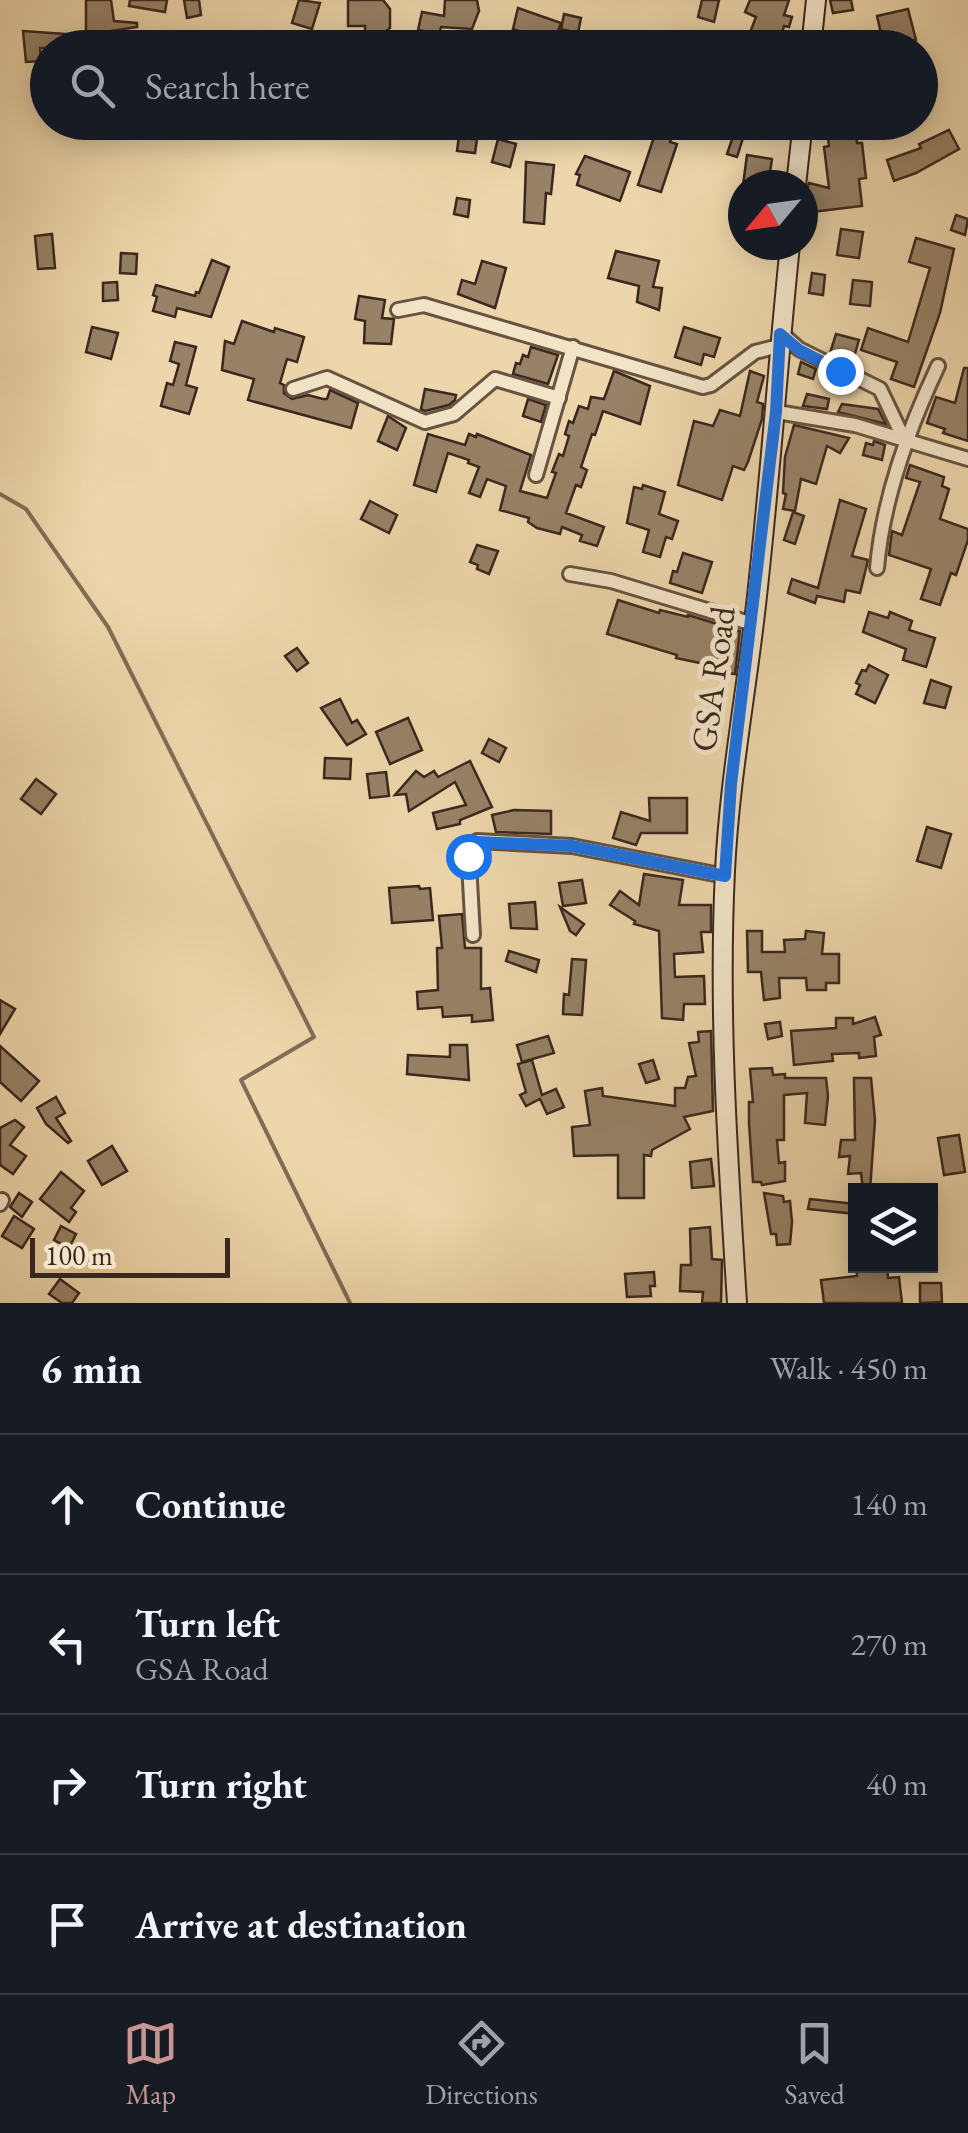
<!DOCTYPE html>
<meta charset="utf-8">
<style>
:root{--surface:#171b24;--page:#242831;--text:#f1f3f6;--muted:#9ea1a6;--line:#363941;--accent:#c59692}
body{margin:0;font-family:"EB Garamond",serif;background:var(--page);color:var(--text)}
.controls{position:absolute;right:30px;bottom:30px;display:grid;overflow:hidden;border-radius:0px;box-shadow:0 5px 25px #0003}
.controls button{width:90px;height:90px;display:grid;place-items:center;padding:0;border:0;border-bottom:2px solid var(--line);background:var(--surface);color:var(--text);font:50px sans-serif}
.compass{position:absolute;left:728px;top:170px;width:90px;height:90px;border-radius:50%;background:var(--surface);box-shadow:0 5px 25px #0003;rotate:241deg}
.scale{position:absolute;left:30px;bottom:25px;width:200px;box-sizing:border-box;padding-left:10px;border:5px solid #3a271e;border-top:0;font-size:28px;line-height:35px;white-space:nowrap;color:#3a271e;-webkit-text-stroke:8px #f3e4c8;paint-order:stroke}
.stop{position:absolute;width:30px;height:30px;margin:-22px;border:8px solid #1a73e8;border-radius:50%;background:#fff}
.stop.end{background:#1a73e8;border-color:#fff;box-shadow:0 2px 10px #0008}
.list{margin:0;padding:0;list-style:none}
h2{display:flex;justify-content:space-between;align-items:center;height:130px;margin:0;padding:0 40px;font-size:42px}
h2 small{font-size:32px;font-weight:400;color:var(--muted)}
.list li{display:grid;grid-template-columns:65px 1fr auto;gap:30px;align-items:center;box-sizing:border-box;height:140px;padding:0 40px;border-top:2px solid var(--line)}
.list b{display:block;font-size:38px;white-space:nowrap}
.list p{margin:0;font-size:32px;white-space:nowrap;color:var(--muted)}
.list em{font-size:32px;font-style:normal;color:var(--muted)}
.icon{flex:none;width:55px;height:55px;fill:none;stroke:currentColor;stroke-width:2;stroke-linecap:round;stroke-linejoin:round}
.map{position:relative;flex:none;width:968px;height:1303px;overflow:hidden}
.search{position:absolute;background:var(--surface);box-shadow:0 5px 25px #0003;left:30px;right:30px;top:30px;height:110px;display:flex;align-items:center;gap:25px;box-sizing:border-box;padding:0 35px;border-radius:55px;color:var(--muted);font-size:38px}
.sheet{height:690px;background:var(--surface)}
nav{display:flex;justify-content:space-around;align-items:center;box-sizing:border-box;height:140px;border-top:2px solid var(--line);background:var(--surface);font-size:28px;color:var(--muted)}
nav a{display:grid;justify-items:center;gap:5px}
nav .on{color:var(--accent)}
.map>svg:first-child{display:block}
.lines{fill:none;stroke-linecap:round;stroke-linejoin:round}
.stream{stroke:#816c56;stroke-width:4}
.building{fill:#978267;stroke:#3a271e;stroke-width:2.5}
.street-casing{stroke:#675341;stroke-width:18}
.secondary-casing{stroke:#3a271e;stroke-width:22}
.street{stroke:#f3e4c8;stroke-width:12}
.secondary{stroke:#f3e4c8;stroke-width:18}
.route{stroke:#1a73e8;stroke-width:12}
.labels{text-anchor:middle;stroke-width:10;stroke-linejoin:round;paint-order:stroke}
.street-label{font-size:35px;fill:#3a271e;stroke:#f3e4c8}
</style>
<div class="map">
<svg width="968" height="1303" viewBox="0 0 968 1303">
<rect width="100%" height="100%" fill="#edd6ab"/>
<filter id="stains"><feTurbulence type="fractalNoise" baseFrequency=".002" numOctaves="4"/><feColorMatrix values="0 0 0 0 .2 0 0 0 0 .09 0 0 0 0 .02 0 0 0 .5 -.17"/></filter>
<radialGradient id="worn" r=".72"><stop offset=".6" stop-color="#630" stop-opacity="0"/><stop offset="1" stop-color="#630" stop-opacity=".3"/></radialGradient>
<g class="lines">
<polyline class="stream" points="0,494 26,509 108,627 314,1037 241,1080 350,1303"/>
</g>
<g class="building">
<polygon points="86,0 111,0 114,21 137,23 137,27 86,35"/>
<polygon points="130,0 167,0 165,12 129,6"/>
<polygon points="184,0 199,0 201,15 187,18"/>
<polygon points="299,0 320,3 312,29 292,23"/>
<polygon points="348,0 383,0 390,9 390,28 385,32 365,32 365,26 348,26"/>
<polygon points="445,0 477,0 479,11 472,29 441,27 439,34 418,30 422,12 444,16"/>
<polygon points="702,0 719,0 714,22 698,17"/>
<polygon points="750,0 789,0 784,15 792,17 789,27 784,26 778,48 744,48 756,17 745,12"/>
<polygon points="830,0 851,0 853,10 833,13"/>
<polygon points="518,8 561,23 556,37 552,36 550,42 513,29"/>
<polygon points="908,9 916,40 884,47 877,16"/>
<polygon points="564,14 581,18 578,33 561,29"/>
<polygon points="23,31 79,35 78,48 40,48 41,61 26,62"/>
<polygon points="423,122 474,122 472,139 477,139 475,153 457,151 459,136 423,125"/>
<polygon points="659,122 678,122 670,142 677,144 661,192 638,185"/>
<polygon points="738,122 748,122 737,157 727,154"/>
<polygon points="826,122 855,122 857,143 862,143 866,178 859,179 862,206 803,213 803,198 809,183 829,188 824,147 829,146"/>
<polygon points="949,130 959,149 916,173 894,181 887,160 921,148 919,144"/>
<polygon points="498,139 516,144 510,167 492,162"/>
<polygon points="747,155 772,159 768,185 743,185"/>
<polygon points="585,156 630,172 620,201 577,185 580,175 576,174"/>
<polygon points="526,162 554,165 551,194 546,193 544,224 524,222"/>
<polygon points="457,198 470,200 468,217 454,214"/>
<polygon points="956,215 968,219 965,235 951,230"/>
<polygon points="841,229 863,232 859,258 837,255"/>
<polygon points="52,234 55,268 38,269 35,236"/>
<polygon points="916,238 954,249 940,313 914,387 891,379 897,362 861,350 868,328 908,342 930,268 909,262"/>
<polygon points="616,251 659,261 653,287 662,288 659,310 637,302 639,286 608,278"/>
<polygon points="121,253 137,254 136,274 120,273"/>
<polygon points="212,260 229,267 211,317 177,308 175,317 153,311 157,297 153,295 156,285 195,296 196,292 199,293"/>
<polygon points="482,261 506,268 495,308 458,294 462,280 475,284"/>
<polygon points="812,273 825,275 823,295 809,293"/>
<polygon points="853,280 872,282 870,306 850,304"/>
<polygon points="117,282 118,300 103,301 103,283"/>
<polygon points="359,296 385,300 382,318 394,319 391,344 364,343 365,321 355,319"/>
<polygon points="242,321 274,332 275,328 304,337 297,362 287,359 280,383 284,385 284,393 292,399 308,395 323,399 327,399 330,390 358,403 351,428 248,400 254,379 222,370 225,341 234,344"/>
<polygon points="92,327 118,333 111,359 86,352"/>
<polygon points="684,327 720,338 714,357 704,354 701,365 675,357"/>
<polygon points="836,334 859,340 852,364 830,353"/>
<polygon points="175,342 196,347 186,385 197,388 189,414 161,406 167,383 173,385 179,364 170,361"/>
<polygon points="531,347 558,355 548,384 513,374 516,363 520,364 523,355 528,357"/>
<polygon points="801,362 816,369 813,379 798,374"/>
<polygon points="964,368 968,368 968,441 943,433 945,429 927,423 936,397 955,403"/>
<polygon points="614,371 650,386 640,424 603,411 595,435 592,434 581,467 587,470 581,487 576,485 566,513 604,527 597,546 580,541 582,535 562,527 560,534 537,528 528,522 529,518 500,510 506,486 487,479 480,497 469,493 479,467 468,463 469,460 448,453 436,492 414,485 428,434 465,445 469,434 476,437 477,434 531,455 520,491 547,498 556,473 552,472 559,454 563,456 569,436 565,434 569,421 573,423 579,406 588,409 591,397 604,399"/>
<polygon points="750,371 764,376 757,402 763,404 762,419 748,462 744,470 733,466 722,500 678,485 694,421 713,426 720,410 740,416"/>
<polygon points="425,389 456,395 455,400 449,405 425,411 421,409"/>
<polygon points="807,394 829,399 827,409 803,406"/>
<polygon points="528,399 546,405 541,422 523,416"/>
<polygon points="842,404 878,409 886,424 838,412"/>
<polygon points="388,416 406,428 397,450 378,441"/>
<polygon points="794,425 849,438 840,453 827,446 816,484 801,479 795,511 783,509 786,494 783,493 785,457"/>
<polygon points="874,441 885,445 882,460 863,455 866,443 873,445"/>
<polygon points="910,465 944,477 942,486 949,489 940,519 968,529 968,540 956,575 951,573 940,605 921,599 931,569 889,555 892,531 902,535 920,482 906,478"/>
<polygon points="643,485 665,492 659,514 678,521 672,539 666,537 660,557 643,552 649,530 627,523 634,487 642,489"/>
<polygon points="840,500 866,509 852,556 868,560 860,593 846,590 844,602 817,596 815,603 788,593 792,579 818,588"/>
<polygon points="370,501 397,515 389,533 361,519"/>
<polygon points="793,512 804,516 795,544 784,540"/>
<polygon points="477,545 498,551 489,574 477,569 478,565 470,562"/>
<polygon points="683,553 712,562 702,593 670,583 673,571 677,572"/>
<polygon points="618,600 659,613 660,610 688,617 688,615 740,631 735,674 718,672 719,667 676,658 677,655 607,634"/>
<polygon points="869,612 888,618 890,612 912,621 909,630 935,638 926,667 903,660 906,649 863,632"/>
<polygon points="297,648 308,663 297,671 285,656"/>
<polygon points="869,665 888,675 875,703 856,694 860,685 856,683 862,670 866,671"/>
<polygon points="931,680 951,687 945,708 924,703"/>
<polygon points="340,699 352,723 357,720 366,734 347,745 321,708"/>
<polygon points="408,718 422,750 390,764 376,732"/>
<polygon points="489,739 506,748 499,762 482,753"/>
<polygon points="325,758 351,759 350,779 324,778"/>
<polygon points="470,761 492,807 460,820 460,824 437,829 433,813 466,805 455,782 409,811 406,794 395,795 416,771 424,777 434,771 438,777"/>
<polygon points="386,772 389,796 370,798 367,774"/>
<polygon points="36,779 56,794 41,814 21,799"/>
<polygon points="649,798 687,798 687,833 641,833 636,845 613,838 621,812 650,821"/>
<polygon points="514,810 551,811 551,834 496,832 492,815"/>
<polygon points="927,827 951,834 941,868 917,861"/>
<polygon points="644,874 683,880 679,905 711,905 711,932 701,932 703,952 674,954 675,977 704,976 705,1004 684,1004 683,1020 662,1018 659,931 634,924 635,921 610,905 620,891 639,905"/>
<polygon points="582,880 586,903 563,906 559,883"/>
<polygon points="419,886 420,889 430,888 433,920 392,923 389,888"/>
<polygon points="535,902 537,929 511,928 509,904"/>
<polygon points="560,907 584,924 576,935 570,931"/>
<polygon points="462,914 465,948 481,948 481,989 490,988 493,1020 472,1022 472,1015 443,1017 442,1007 418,1009 417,992 438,990 437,948 442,948 439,916"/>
<polygon points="747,931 762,931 762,952 785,952 784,940 805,939 806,931 824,933 822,954 839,954 839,983 826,983 826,990 807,990 806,978 779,978 780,998 764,1000 761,972 748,972"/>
<polygon points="509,951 539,960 536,972 506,961"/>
<polygon points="572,959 586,960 582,1015 563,1014 564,994 569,995"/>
<polygon points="0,1000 15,1009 0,1034"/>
<polygon points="875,1017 881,1035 874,1037 876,1056 859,1058 859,1053 832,1054 833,1061 794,1065 791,1031 836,1028 836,1018 853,1018 853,1024"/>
<polygon points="780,1022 782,1036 768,1039 765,1024"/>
<polygon points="711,1031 713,1111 684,1117 690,1129 652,1150 651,1156 644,1155 644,1198 618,1198 618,1155 574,1156 572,1127 590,1125 585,1091 602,1088 603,1096 675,1106 675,1088 685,1088 688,1077 696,1076 689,1043 699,1042 698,1032"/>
<polygon points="548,1036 554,1053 522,1062 517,1045"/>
<polygon points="450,1045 467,1045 469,1080 407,1074 408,1055 450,1057"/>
<polygon points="0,1046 39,1081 21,1101 0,1082"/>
<polygon points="532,1060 542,1095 556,1089 564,1107 547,1114 540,1099 526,1106 520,1095 526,1092 518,1064"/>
<polygon points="653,1060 659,1079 646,1083 639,1064"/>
<polygon points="772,1068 773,1075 785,1074 785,1078 826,1078 828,1096 825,1125 805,1123 807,1093 784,1095 784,1140 777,1140 779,1163 785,1162 785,1181 762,1185 761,1182 753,1182 749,1123 749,1102 753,1102 750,1069"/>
<polygon points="854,1078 871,1078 875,1120 870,1190 863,1190 861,1173 848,1174 850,1156 839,1157 841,1140 855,1140"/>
<polygon points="56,1097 65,1113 56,1118 71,1141 68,1143 46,1124 37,1108"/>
<polygon points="15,1120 24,1127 10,1145 26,1156 13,1174 0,1165 0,1128"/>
<polygon points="959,1135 965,1172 944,1175 938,1138"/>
<polygon points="112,1146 127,1171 102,1185 88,1161"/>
<polygon points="711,1159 714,1186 692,1188 690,1162"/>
<polygon points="61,1172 84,1191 71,1208 76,1212 69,1222 40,1199"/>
<polygon points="19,1193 32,1202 22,1217 10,1207"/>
<polygon points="764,1193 783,1196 784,1202 790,1201 792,1222 790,1244 777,1245 776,1234 771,1234"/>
<polygon points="810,1199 856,1204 856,1214 808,1209"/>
<polygon points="14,1216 34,1229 22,1248 2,1236"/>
<polygon points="61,1226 76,1234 69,1248 54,1240"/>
<polygon points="710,1227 712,1259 722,1260 721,1303 702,1303 703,1292 680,1291 681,1265 691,1265 690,1229"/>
<polygon points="856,1266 887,1266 888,1278 899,1277 902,1303 824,1303 821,1280 857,1276"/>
<polygon points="654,1272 655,1286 650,1286 651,1296 627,1297 625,1274"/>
<polygon points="60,1279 79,1293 72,1303 62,1303 49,1294"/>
<polygon points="920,1283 941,1283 942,1302 920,1303"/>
</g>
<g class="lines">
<defs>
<g id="street">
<polyline points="398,310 424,305 703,387 711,385 755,352 779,346"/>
<polyline points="781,333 799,349 880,389 903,437"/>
<polyline points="293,389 327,378 425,422 454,414 495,379 559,398"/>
<polyline points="777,412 855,425 968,459"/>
<polyline points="536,475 573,347"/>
<path d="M877 568C883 498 908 430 938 366"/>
<polyline points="570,574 611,581 753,624"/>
<polyline points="473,935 468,846 477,841 572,846 725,876"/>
<polyline points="0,1204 2,1200"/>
</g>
<g id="secondary">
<polyline points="811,48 816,0"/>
<polyline points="796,185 803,122"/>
<path d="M737 1303C728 1159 718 1015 725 871 729 787 744 705 754 622 769 497 777 371 790 245"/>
</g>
</defs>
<use href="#street" class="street-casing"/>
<use href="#secondary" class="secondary-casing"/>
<use href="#street" class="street"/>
<use href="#secondary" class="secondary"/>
</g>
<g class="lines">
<polyline class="route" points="468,856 468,846 477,842 572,846 725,876 731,784 776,412 780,334 799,350 840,371"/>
</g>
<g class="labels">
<g class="street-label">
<text transform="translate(713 679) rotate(-82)" y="12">GSA Road</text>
</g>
</g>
<rect width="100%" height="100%" filter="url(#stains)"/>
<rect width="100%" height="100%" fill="url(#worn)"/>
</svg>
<div class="controls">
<button><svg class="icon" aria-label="layers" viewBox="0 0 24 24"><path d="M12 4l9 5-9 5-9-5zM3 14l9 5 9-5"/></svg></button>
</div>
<svg class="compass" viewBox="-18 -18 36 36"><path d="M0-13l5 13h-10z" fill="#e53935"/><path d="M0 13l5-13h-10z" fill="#9ea1a6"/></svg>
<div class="scale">100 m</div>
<div class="stop" style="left:468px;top:856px"></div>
<div class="stop end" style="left:840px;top:371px"></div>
<div class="search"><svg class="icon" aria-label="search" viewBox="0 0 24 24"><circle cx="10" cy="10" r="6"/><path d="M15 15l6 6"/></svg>Search here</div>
</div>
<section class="sheet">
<h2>6 min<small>Walk · 450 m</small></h2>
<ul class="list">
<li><svg class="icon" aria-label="ahead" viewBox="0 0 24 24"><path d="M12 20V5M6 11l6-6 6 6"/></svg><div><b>Continue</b></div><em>140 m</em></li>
<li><svg class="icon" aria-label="left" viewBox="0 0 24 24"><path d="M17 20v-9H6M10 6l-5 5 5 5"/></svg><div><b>Turn left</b><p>GSA Road</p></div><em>270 m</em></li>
<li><svg class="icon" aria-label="right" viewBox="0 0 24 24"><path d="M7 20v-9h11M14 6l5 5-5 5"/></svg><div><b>Turn right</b></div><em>40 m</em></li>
<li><svg class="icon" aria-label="arrive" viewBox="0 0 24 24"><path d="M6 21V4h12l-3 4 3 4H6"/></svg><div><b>Arrive at destination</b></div></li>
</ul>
</section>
<nav>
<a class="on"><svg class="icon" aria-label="map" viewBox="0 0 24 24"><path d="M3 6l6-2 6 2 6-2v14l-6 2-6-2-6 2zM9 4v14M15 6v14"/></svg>Map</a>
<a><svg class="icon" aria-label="directions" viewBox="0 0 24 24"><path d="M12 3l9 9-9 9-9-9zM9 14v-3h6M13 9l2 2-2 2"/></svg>Directions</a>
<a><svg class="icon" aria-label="saved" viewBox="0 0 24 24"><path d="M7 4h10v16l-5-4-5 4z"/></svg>Saved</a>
</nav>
